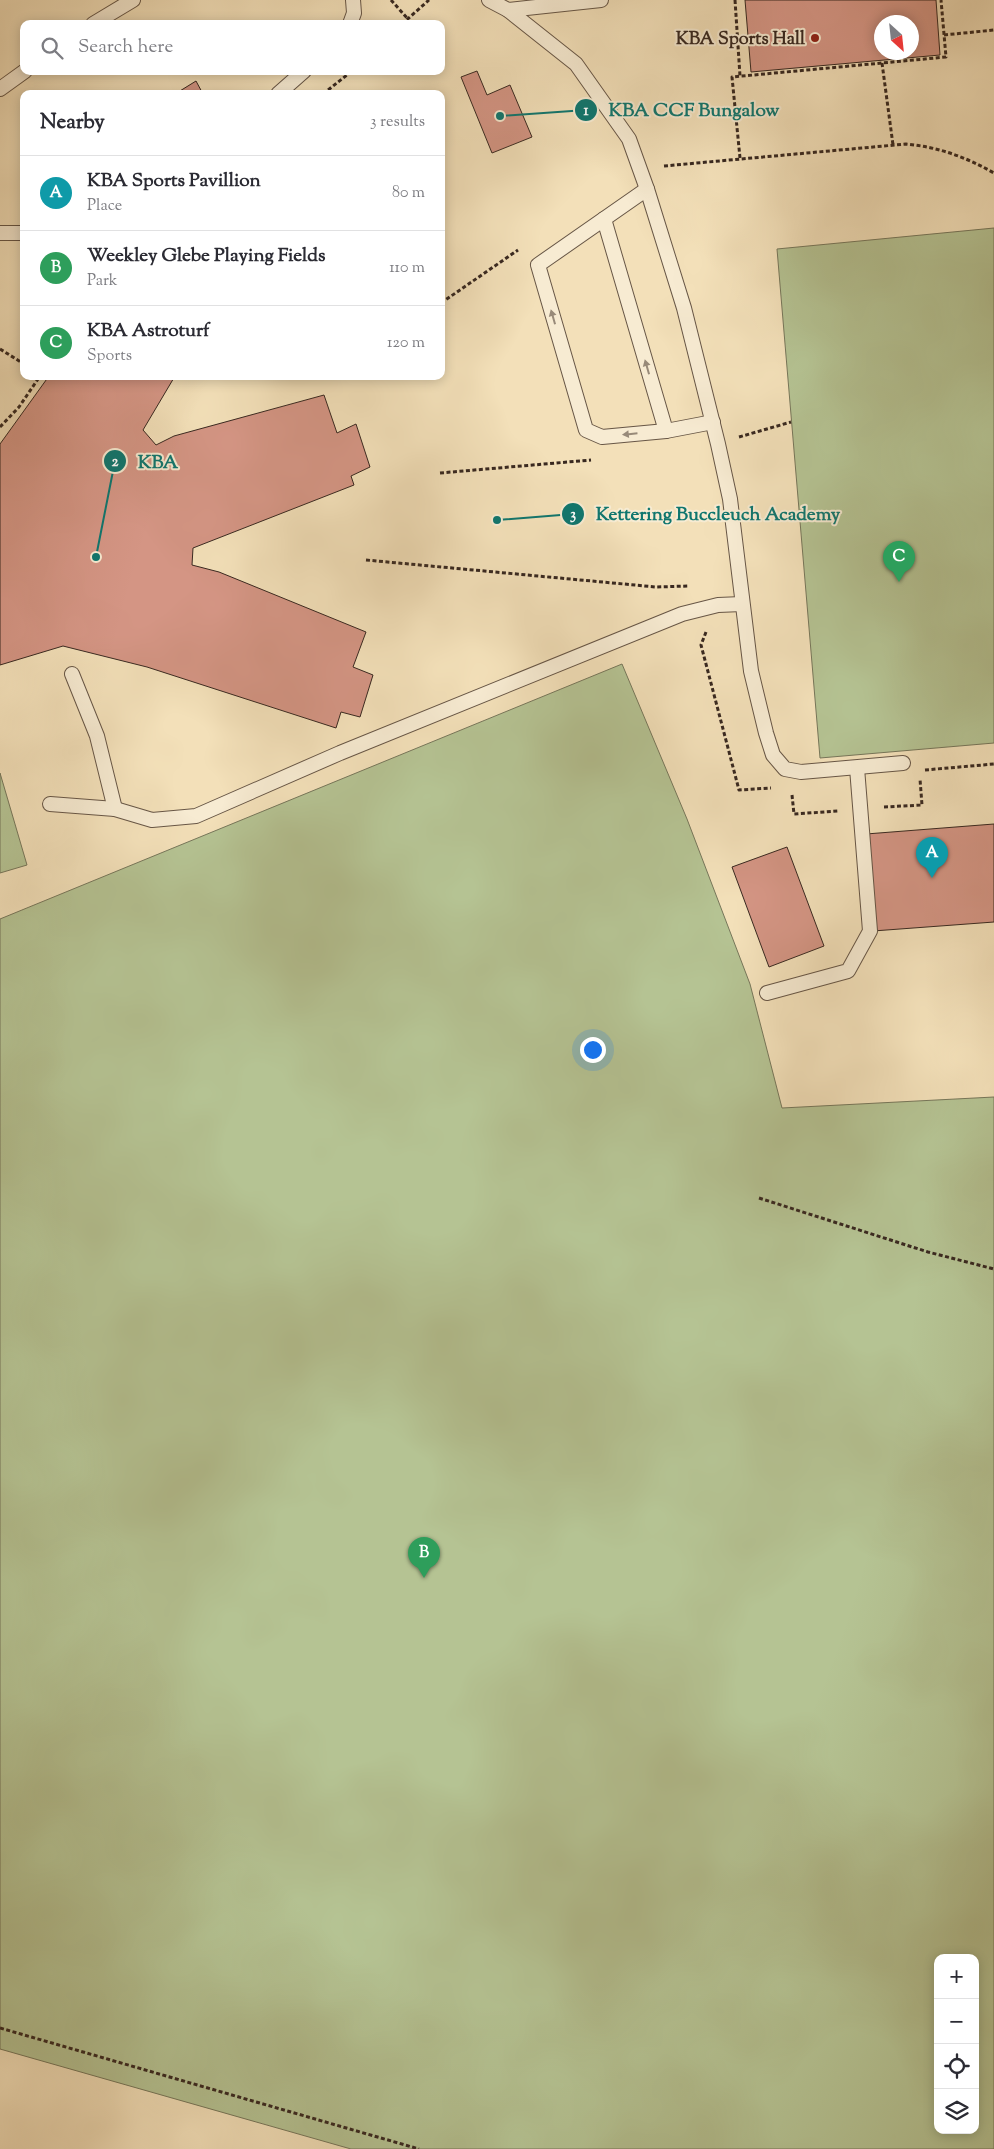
<!DOCTYPE html>
<meta charset="utf-8">
<style>
:root{--surface:#fff;--page:#f7f7f7;--text:#2b2b33;--muted:#7c7c81;--line:#e1e1e2;--accent:#8f2418}
body{margin:0;font-family:"Sorts Mill Goudy",serif;background:var(--page);color:var(--text)}
.controls{position:absolute;right:15px;bottom:15px;display:grid;overflow:hidden;border-radius:10px;box-shadow:0 2px 12px #0003}
.controls button{width:45px;height:45px;display:grid;place-items:center;padding:0;border:0;border-bottom:1px solid var(--line);background:var(--surface);color:var(--text);font:25px sans-serif}
.compass{position:absolute;left:874px;top:15px;width:45px;height:45px;border-radius:50%;background:var(--surface);box-shadow:0 2px 12px #0003;rotate:153deg}
.you{position:absolute;left:592px;top:1049px;width:18px;height:18px;margin:-12px;border:4px solid #fff;border-radius:50%;background:#1a73e8;box-shadow:0 0 0 8px #1a73e833}
.badge{display:grid;place-items:center;width:32px;height:32px;border-radius:50%;background:var(--accent);color:#fff;font-size:16px;font-weight:700}
.pin{position:absolute;translate:-50% -41px;filter:drop-shadow(0 1px 2px #0008)}
.pin::after{content:'';position:absolute;top:26px;width:18px;height:15px;background:inherit;clip-path:polygon(0 0,100% 0,50% 100%)}
.list{margin:0;padding:0;list-style:none}
h2{display:flex;justify-content:space-between;align-items:center;height:65px;margin:0;padding:0 20px;font-size:21px}
h2 small{font-size:16px;font-weight:400;color:var(--muted)}
.list li{display:grid;grid-template-columns:32px 1fr auto;gap:15px;align-items:center;box-sizing:border-box;height:75px;padding:0 20px;border-top:1px solid var(--line)}
.list b{display:block;font-size:19px;white-space:nowrap}
.list p{margin:0;font-size:16px;white-space:nowrap;color:var(--muted)}
.list em{font-size:16px;font-style:normal;color:var(--muted)}
.icon{flex:none;width:28px;height:28px;fill:none;stroke:currentColor;stroke-width:2;stroke-linecap:round;stroke-linejoin:round}
.map{position:relative;flex:none;width:994px;height:2149px;overflow:hidden}
.search{position:absolute;background:var(--surface);box-shadow:0 2px 12px #0003;left:20px;top:20px;width:425px;height:55px;display:flex;align-items:center;gap:12px;box-sizing:border-box;padding:0 18px;border-radius:10px;color:var(--muted);font-size:19px}
.panel{position:absolute;background:var(--surface);box-shadow:0 2px 12px #0003;left:20px;top:90px;width:425px;height:290px;border-radius:10px}
.map>svg:first-child{display:block}
.green{fill:#b5c393;stroke:#76765a;fill-rule:evenodd}
.building{fill:#d49584;stroke:#382820;fill-rule:evenodd}
.lines{fill:none;stroke-linecap:round;stroke-linejoin:round}
.lane-casing{stroke:#675646;stroke-width:16}
.path{stroke:#382820;stroke-width:3;stroke-dasharray:4 2.5;stroke-linecap:butt}
.lane{stroke:#f7ebd2;stroke-width:14}
.oneway{fill:#988a79}
.poi-dot{fill:#8f2418;stroke:#f7ebd2;stroke-width:2}
.labels{text-anchor:middle;stroke-width:4;stroke-linejoin:round;paint-order:stroke}
.poi-label{font-size:18px;font-weight:bold;fill:#382820;stroke:#f7ebd2;text-anchor:end}
.leader{fill:none;stroke:#0f766e;stroke-width:2}
.callout-dot{fill:#0f766e;stroke:#f7ebd2;stroke-width:2}
.mark-label{font-size:15px;text-anchor:middle;font-weight:bold;fill:#fff}
.callout-label{font-size:19px;text-anchor:middle;font-weight:bold;fill:#0f766e;stroke:#f7ebd2;stroke-width:4;stroke-linejoin:round;paint-order:stroke}
</style>
<div class="map">
<svg width="994" height="2149" viewBox="0 0 994 2149">
<rect width="100%" height="100%" fill="#f3e0b9"/>
<filter id="stains"><feTurbulence type="fractalNoise" baseFrequency=".004" numOctaves="4"/><feColorMatrix values="0 0 0 0 .2 0 0 0 0 .09 0 0 0 0 .02 0 0 0 .5 -.17"/></filter>
<radialGradient id="worn" r=".72"><stop offset=".6" stop-color="#630" stop-opacity="0"/><stop offset="1" stop-color="#630" stop-opacity=".3"/></radialGradient>
<g class="green">
<polygon points="994,228 994,743 820,758 777,249"/>
<path d="M622 664 687 819 750 984 782 1108 994 1097V2149H351L0 2049V919ZM938 1958H975V2130H938Z"/>
<polygon points="0,773 27,865 0,873"/>
</g>
<g class="building">
<path d="M745 0H936L940 55 751 72ZM882 22H912V52H882Z"/>
<polygon points="477,71 487,95 510,85 532,137 492,153 461,77"/>
<polygon points="196,81 203,94 175,94"/>
<polygon points="49,376 175,376 143,430 156,445 174,436 324,395 337,433 356,424 370,467 351,476 354,485 193,548 192,565 219,572 366,632 353,667 373,675 360,717 341,712 336,728 147,667 63,646 0,665 0,444"/>
<polygon points="994,824 994,922 873,931 866,834"/>
<polygon points="787,847 824,946 769,967 732,867"/>
</g>
<g class="lines">
<defs>
<g id="lane">
<polyline points="489,0 508,10 576,64 629,139 647,189 684,308 718,444 730,499 751,671 766,733 773,755 785,769 801,772 903,763"/>
<polyline points="508,10 601,0"/>
<polyline points="93,24 133,0"/>
<polyline points="350,24 354,13 353,0"/>
<polyline points="0,89 25,71"/>
<polyline points="278,94 304,71"/>
<polyline points="647,189 538,265 586,430 602,437 666,431 713,422"/>
<polyline points="604,219 666,431"/>
<polyline points="0,233 24,233"/>
<polyline points="72,674 97,736 115,809"/>
<polyline points="50,804 115,809 152,820 196,816 340,753 682,614 718,605 742,604"/>
<polyline points="767,993 848,971 870,931 857,768"/>
</g>
</defs>
<use href="#lane" class="lane-casing"/>
<g class="path">
<polyline points="391,0 407,18"/>
<polyline points="735,0 740,76"/>
<polyline points="402,24 429,0"/>
<polyline points="944,35 994,30"/>
<polyline points="882,63 893,145"/>
<polyline points="323,94 352,71"/>
<polyline points="740,158 732,77 946,57 941,0"/>
<path d="M664 166 906 144C938 147 966 157 994 173"/>
<polyline points="441,303 518,250"/>
<polyline points="0,349 24,364"/>
<polyline points="0,427 19,407 40,376"/>
<polyline points="739,437 791,422"/>
<polyline points="440,473 591,460"/>
<polyline points="366,560 656,587 688,586"/>
<polyline points="706,632 701,645 739,790 771,788"/>
<polyline points="925,770 994,764"/>
<polyline points="792,795 794,814 838,811"/>
<polyline points="884,807 922,805 920,779"/>
<polyline points="759,1198 928,1252 994,1269"/>
<polyline points="0,2028 419,2149"/>
</g>
<use href="#lane" class="lane"/>
</g>
<defs><path id="oneway-solid" d="M-6-.8H1V-3.2L6.5 0L1 3.2V.8H-6Z" transform="scale(1.25)"/></defs>
<g class="oneway">
<use href="#oneway-solid" transform="translate(553 317) rotate(-106)"/>
<use href="#oneway-solid" transform="translate(647 367) rotate(-106)"/>
<use href="#oneway-solid" transform="translate(630 434) rotate(174)"/>
</g>
<circle class="poi-dot" cx="815" cy="38" r="5"/>
<g class="labels">
<g class="poi-label">
<text x="805" y="44">KBA Sports Hall</text>
</g>
</g>
<path class="leader" d="M500 116L586 110M96 557L115 461M497 520L573 514"/>
<g class="callout-dot">
<circle cx="500" cy="116" r="5"/>
<circle cx="96" cy="557" r="5"/>
<circle cx="497" cy="520" r="5"/>
<circle cx="586" cy="110" r="12"/>
<circle cx="115" cy="461" r="12"/>
<circle cx="573" cy="514" r="12"/>
</g>
<g class="mark-label">
<text x="586" y="115">1</text>
<text x="115" y="466">2</text>
<text x="573" y="519">3</text>
</g>
<g class="callout-label">
<text x="694" y="116">KBA CCF Bungalow</text>
<text x="158" y="468">KBA</text>
<text x="718" y="520">Kettering Buccleuch Academy</text>
</g>
<rect width="100%" height="100%" filter="url(#stains)"/>
<rect width="100%" height="100%" fill="url(#worn)"/>
</svg>
<div class="controls">
<button>+</button>
<button>−</button>
<button><svg class="icon" aria-label="locate" viewBox="0 0 24 24"><circle cx="12" cy="12" r="6"/><path d="M12 2v4M12 18v4M2 12h4M18 12h4"/></svg></button>
<button><svg class="icon" aria-label="layers" viewBox="0 0 24 24"><path d="M12 4l9 5-9 5-9-5zM3 14l9 5 9-5"/></svg></button>
</div>
<svg class="compass" viewBox="-18 -18 36 36"><path d="M0-13l5 13h-10z" fill="#e53935"/><path d="M0 13l5-13h-10z" fill="#7c7c81"/></svg>
<div class="you"></div>
<div class="pin badge" style="left:932px;top:878px;background:#0f9aa8">A</div>
<div class="pin badge" style="left:424px;top:1578px;background:#2e9e5b">B</div>
<div class="pin badge" style="left:899px;top:582px;background:#2e9e5b">C</div>
<div class="search"><svg class="icon" aria-label="search" viewBox="0 0 24 24"><circle cx="10" cy="10" r="6"/><path d="M15 15l6 6"/></svg>Search here</div>
<section class="panel">
<h2>Nearby<small>3 results</small></h2>
<ul class="list">
<li><span class="badge" style="background:#0f9aa8">A</span><div><b>KBA Sports Pavillion</b><p>Place</p></div><em>80 m</em></li>
<li><span class="badge" style="background:#2e9e5b">B</span><div><b>Weekley Glebe Playing Fields</b><p>Park</p></div><em>110 m</em></li>
<li><span class="badge" style="background:#2e9e5b">C</span><div><b>KBA Astroturf</b><p>Sports</p></div><em>120 m</em></li>
</ul>
</section>
</div>
